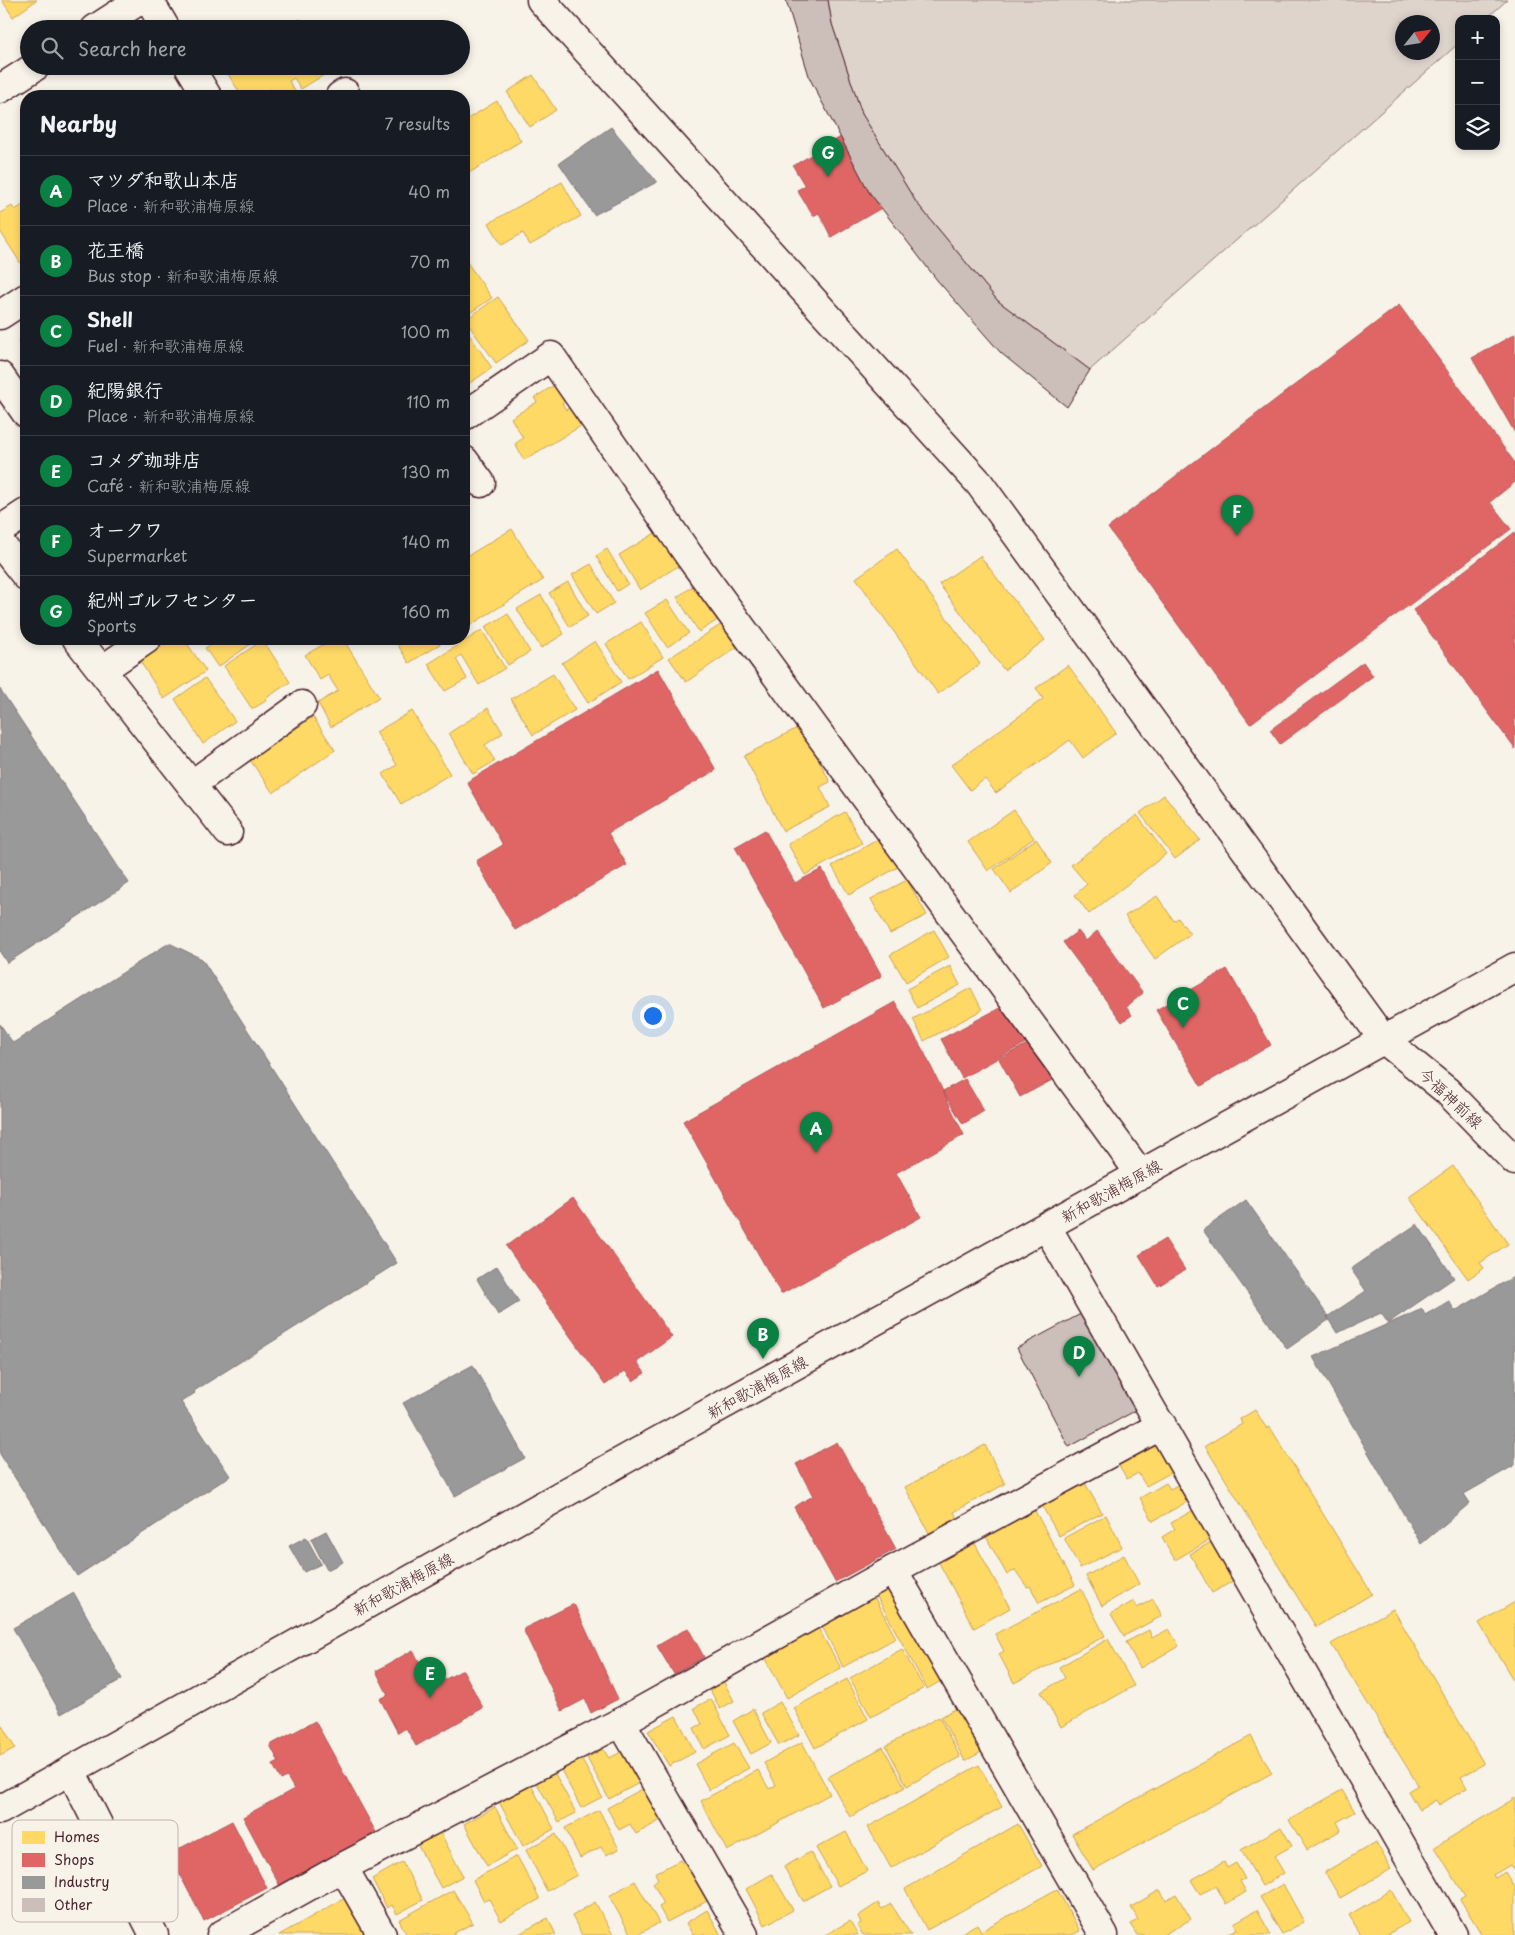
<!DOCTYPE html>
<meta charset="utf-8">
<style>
:root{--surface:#171b24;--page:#20242c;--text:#f1f3f6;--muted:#9ea1a6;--line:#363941;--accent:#0b8043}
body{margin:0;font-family:"Playpen Sans","Klee One",sans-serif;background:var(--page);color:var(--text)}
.controls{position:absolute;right:15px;top:15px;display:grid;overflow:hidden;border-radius:10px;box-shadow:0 2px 8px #0003}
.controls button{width:45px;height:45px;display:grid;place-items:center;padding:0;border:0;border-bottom:1px solid var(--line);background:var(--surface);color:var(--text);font:25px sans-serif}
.compass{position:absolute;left:1395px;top:15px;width:45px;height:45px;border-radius:50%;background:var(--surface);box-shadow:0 2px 8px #0003;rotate:60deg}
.you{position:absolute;left:652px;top:1015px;width:18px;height:18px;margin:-12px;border:4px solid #fff;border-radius:50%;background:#1a73e8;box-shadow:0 0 0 8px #1a73e833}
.badge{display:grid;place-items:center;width:32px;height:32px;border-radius:50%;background:var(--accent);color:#fff;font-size:16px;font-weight:700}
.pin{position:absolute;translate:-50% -41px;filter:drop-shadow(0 1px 2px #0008)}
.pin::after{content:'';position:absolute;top:26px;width:18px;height:15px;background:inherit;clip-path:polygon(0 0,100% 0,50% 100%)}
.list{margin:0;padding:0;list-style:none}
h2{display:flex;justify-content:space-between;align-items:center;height:65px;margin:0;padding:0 20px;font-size:21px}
h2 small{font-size:16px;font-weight:400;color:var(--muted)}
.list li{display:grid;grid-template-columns:32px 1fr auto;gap:15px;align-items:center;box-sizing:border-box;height:70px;padding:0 20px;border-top:1px solid var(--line)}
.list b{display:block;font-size:19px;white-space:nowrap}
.list p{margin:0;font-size:16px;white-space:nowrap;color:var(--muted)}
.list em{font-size:16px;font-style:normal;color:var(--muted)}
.icon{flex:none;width:28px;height:28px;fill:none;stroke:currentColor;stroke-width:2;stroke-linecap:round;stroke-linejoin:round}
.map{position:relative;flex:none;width:1515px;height:1935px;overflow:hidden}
.search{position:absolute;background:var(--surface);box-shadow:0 2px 8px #0003;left:20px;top:20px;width:450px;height:55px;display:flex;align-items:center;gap:12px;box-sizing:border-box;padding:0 18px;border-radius:28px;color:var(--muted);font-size:19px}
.panel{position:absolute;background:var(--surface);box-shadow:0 2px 8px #0003;left:20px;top:90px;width:450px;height:555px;border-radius:20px}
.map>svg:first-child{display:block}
.green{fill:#ded4cc;stroke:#947a7c;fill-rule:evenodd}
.homes{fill:#ffd966;stroke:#c9a154}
.shops{fill:#e06666;stroke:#b35154}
.industry{fill:#999;stroke:#817478}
.building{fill:#ccbfb9;stroke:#4a1f2b}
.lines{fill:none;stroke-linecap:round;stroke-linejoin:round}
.minor-casing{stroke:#4a1f2b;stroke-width:31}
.major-casing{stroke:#4a1f2b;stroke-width:31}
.minor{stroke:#f7f3e8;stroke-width:28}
.major{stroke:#f7f3e8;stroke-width:28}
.labels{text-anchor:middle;stroke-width:5;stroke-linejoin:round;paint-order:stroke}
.street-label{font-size:16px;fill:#4a1f2b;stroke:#f7f3e8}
.key{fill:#f7f3e8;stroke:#c3b3af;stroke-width:1}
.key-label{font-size:14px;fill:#4a1f2b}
</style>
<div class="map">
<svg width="1515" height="1935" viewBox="0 0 1515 1935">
<rect width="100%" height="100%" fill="#f7f3e8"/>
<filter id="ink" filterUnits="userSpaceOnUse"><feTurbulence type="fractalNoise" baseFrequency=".02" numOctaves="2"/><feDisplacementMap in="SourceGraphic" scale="10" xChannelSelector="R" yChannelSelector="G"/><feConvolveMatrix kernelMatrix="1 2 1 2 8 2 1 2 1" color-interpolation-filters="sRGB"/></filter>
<g filter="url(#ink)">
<path class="green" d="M828 0H1507L1486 19H1459V43L1090 370 998 301 916 202 862 114 832 24ZM1402 22H1432V52H1402Z"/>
<g class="homes">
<polygon points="2,0 37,0 13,17"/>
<polygon points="300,19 306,29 283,29"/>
<polygon points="227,66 261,66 263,70 268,66 330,66 332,70 301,89 294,78 289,81 296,93 291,96 276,96 271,89 259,96 242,96 224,68"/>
<polygon points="533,75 556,110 530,127 507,92"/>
<polygon points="497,101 521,141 464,176 464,121"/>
<polygon points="562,182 581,216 530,245 523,233 502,245 489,223"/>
<polygon points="26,203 26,269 25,270 0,231 0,213 12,206 15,210"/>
<polygon points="464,258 492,298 465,316 464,315"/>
<polygon points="498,297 529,340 496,363 465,320"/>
<polygon points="464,327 492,368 464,387"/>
<polygon points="26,336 26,353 18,341"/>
<polygon points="556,384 566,400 562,403 566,410 575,404 586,423 524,460 515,444 523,438 511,418 537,402 534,398"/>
<polygon points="512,529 543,580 464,629 464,558"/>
<polygon points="662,529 683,563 640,590 619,555"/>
<polygon points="607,549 628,584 617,591 596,556"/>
<polygon points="897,549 980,664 938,694 856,578"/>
<polygon points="980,556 1045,640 1004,670 939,584"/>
<polygon points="591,564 614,603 596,614 572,575"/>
<polygon points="704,579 727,614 699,632 677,597"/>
<polygon points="568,582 588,616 570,627 549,593"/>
<polygon points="541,595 564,634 541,648 517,609"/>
<polygon points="667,600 689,633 667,647 645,613"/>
<polygon points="508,614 530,652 508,665 485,627"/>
<polygon points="641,622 663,657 628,679 606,644"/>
<polygon points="722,624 737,647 686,682 669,658"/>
<polygon points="482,630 505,668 479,685 461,655 456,659 467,679 445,691 428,664"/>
<polygon points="173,639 184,639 206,671 164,699 140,661"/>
<polygon points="209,639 258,639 218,667 205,648 212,644"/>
<polygon points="333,639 343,639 379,697 331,727 318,703 338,691 328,675 320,680 305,655"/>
<polygon points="394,639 448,639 409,663"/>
<polygon points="263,640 290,682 265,699 266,701 252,709 224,666"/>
<polygon points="595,641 621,682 588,703 562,663"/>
<polygon points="1068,665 1116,733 1083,758 1070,740 996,793 985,779 970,790 951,765 1043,699 1036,688"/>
<polygon points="553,674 575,710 533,735 511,699"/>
<polygon points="205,678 235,721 203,744 175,699"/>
<polygon points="488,708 503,733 485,745 495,761 473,774 449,733"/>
<polygon points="412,711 450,774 401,804 383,774 397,765 376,732"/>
<polygon points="313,717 335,750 273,793 250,760"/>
<polygon points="801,726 830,782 820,787 830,807 783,831 744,756"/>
<polygon points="1164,795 1200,840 1175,859 1140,813"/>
<polygon points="1014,810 1034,838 988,871 968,842"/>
<polygon points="845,812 862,843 805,875 788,844"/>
<polygon points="1137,815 1166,854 1089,914 1075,895 1087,884 1071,865"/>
<polygon points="882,837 898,867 849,895 832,866"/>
<polygon points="1036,839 1052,863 1011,893 994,869"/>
<polygon points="907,880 927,915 890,934 871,899"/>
<polygon points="1157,896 1174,921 1178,918 1190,934 1155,959 1125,916"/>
<polygon points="934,930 949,957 906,982 890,955"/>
<polygon points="950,966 960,985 917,1008 907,989"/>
<polygon points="971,988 982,1010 924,1041 913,1019"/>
<polygon points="1453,1166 1508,1244 1480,1263 1484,1268 1468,1279 1409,1197"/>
<polygon points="1255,1410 1267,1429 1270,1427 1372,1594 1316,1627 1205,1446 1242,1424 1240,1419"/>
<polygon points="1158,1442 1174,1471 1146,1486 1138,1473 1127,1479 1119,1465"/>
<polygon points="985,1445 1005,1484 954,1512 957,1518 929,1533 905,1487"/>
<polygon points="1183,1482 1192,1499 1153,1521 1140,1498 1166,1483 1170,1489"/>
<polygon points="1085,1483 1102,1513 1059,1536 1042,1506"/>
<polygon points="1199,1507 1220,1534 1175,1560 1162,1537 1175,1529 1171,1523"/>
<polygon points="1034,1509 1075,1585 1039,1603 1030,1586 1027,1587 1015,1570 1007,1575 985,1535"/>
<polygon points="1106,1515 1122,1547 1080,1568 1064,1538"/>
<polygon points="1220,1537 1242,1576 1212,1593 1190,1554"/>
<polygon points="973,1540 1010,1608 974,1628 937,1559"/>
<polygon points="1124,1555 1139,1584 1102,1606 1086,1576"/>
<polygon points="898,1583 948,1677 927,1689 876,1595"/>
<polygon points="1081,1589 1105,1636 1014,1683 999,1654 1004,1651 995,1634"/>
<polygon points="874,1597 896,1638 843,1667 822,1626"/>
<polygon points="1153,1599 1162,1616 1124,1636 1111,1614 1134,1601 1137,1608"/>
<polygon points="1515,1602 1515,1683 1479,1623"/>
<polygon points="1393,1609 1484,1764 1461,1777 1467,1788 1439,1805 1436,1800 1419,1810 1408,1791 1418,1785 1331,1644"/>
<polygon points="818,1628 841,1668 787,1698 765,1657"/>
<polygon points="1169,1629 1179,1646 1140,1668 1126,1642 1149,1630 1152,1638"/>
<polygon points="1108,1639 1134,1686 1061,1727 1041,1692 1065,1678 1059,1667"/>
<polygon points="902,1649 924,1688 871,1717 850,1678"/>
<polygon points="720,1675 734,1701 720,1709 706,1682"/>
<polygon points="847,1679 868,1719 815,1748 794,1708"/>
<polygon points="711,1699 730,1735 704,1749 694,1728 702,1724 694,1708"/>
<polygon points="780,1702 799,1735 779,1745 761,1713"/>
<polygon points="962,1705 987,1749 965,1761 941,1717"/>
<polygon points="753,1709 771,1743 751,1754 733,1721"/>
<polygon points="676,1716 695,1752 669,1766 648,1731"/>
<polygon points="939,1717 960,1757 907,1786 886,1746"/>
<polygon points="0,1722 15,1748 0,1756"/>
<polygon points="1251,1736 1272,1773 1093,1870 1072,1834"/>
<polygon points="802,1742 830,1794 727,1851 701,1801 758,1770 769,1789 776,1785 764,1763"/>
<polygon points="734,1743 749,1768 709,1790 695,1764"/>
<polygon points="883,1747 905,1787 850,1817 828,1777"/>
<polygon points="603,1749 609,1758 626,1750 643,1781 609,1799 587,1758"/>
<polygon points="578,1753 602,1797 581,1808 558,1764"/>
<polygon points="979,1765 1002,1807 891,1868 868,1827"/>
<polygon points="553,1770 576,1813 559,1822 535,1780"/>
<polygon points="530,1783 554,1829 523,1846 498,1800"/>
<polygon points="646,1787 663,1819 636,1834 630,1824 619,1830 607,1808"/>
<polygon points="1342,1790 1355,1812 1337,1822 1341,1830 1307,1850 1289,1820"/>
<polygon points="1515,1798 1515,1872 1510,1865 1493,1875 1495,1878 1505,1872 1515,1889 1515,1935 1482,1935 1460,1899 1465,1896 1435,1847"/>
<polygon points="495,1807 517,1849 487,1866 464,1824"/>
<polygon points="599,1810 619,1849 606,1855 601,1847 580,1858 565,1828"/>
<polygon points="1018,1824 1042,1866 927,1930 905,1889"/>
<polygon points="1281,1827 1292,1846 1274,1856 1284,1873 1262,1886 1241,1850"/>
<polygon points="440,1832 463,1876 441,1888 417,1844"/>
<polygon points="846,1832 867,1871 838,1886 816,1848"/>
<polygon points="556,1834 577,1875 547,1891 526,1850"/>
<polygon points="1376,1842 1391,1869 1340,1898 1325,1872"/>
<polygon points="810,1852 830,1886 803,1901 784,1867"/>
<polygon points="517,1856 540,1899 501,1921 489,1899 484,1901 473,1880"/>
<polygon points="680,1860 682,1863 686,1861 707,1901 667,1922 659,1907 664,1904 653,1883 658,1879 655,1873"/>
<polygon points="402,1862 423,1900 397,1914 392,1905 387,1908 372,1879"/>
<polygon points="1224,1862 1227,1868 1236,1863 1245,1879 1240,1881 1246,1892 1226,1904 1216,1886 1200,1894 1191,1880"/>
<polygon points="772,1874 793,1910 765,1925 746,1889"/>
<polygon points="635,1881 659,1923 637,1935 631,1935 609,1896"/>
<polygon points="1283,1884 1304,1922 1282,1934 1260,1897"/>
<polygon points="1057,1889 1080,1931 1072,1935 958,1935 977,1924 981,1931"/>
<polygon points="453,1890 473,1923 451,1935 407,1935 399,1920"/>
<polygon points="1160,1890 1166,1900 1176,1894 1191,1919 1163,1935 1137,1935 1130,1924 1138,1920 1131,1907"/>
<polygon points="1391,1890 1409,1922 1386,1935 1361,1935 1349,1915"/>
<polygon points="345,1898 365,1935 279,1935"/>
<polygon points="595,1902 613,1935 582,1935 572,1916"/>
<polygon points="878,1903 882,1909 891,1904 911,1935 863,1935 857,1926 861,1923 858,1916"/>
<polygon points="707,1910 721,1935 693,1935 686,1923"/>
<polygon points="1257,1910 1271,1935 1225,1935 1237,1929 1234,1923"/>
<polygon points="548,1918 556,1935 517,1935"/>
<polygon points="850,1921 858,1935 825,1935"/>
</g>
<g class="shops">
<polygon points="844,135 885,206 831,237 819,213 813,216 797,190 805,186 793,166"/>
<polygon points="1399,305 1515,463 1515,482 1490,502 1511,529 1250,724 1108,528"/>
<polygon points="1515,334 1515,433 1472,358"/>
<polygon points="1515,532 1515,749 1413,610"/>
<polygon points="1363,662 1373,676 1280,744 1270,730"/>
<polygon points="658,669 716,770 608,833 627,865 515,930 476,861 503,845 467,782"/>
<polygon points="765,830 795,883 822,869 882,976 824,1008 735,847"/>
<polygon points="1078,931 1086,941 1097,931 1143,993 1126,1007 1132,1015 1122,1022 1063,942"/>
<polygon points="1227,969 1271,1045 1201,1086 1156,1010"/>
<polygon points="895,1002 924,1052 964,1135 896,1173 921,1217 781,1294 683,1121"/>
<polygon points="1011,1002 1031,1040 962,1078 941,1039"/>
<polygon points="1035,1040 1056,1078 1020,1097 999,1059"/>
<polygon points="965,1079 984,1111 963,1124 943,1091"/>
<polygon points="573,1198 672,1337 637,1362 645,1373 633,1381 625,1371 605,1385 506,1246"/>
<polygon points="1165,1239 1185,1270 1158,1286 1139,1255"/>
<polygon points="837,1442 896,1549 835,1582 794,1507 813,1496 796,1464"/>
<polygon points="574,1604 618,1699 591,1713 585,1699 562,1711 523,1629"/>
<polygon points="688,1628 704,1657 674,1674 657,1646"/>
<polygon points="413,1650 428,1678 438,1673 442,1681 463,1670 483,1708 416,1746 406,1728 398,1733 380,1699 388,1695 376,1671"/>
<polygon points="315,1721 378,1836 281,1888 243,1817 294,1789 287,1777 281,1780 273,1765 279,1762 270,1745"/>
<polygon points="232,1821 267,1888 204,1921 169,1854"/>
</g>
<g class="industry">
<polygon points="611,127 657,182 594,215 559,163"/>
<polygon points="0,689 129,883 7,963 0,952"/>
<polygon points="169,943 202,959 397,1263 194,1391 195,1393 181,1402 230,1476 77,1576 0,1454 0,1024 13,1043"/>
<polygon points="1246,1200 1330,1319 1287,1349 1203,1230"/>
<polygon points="1417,1224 1454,1278 1388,1323 1381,1313 1337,1333 1327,1317 1366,1291 1351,1269"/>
<polygon points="497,1266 519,1302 498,1315 477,1279"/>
<polygon points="1515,1276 1515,1465 1464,1494 1470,1503 1421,1544 1313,1357 1422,1309 1425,1315 1449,1301 1455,1311"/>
<polygon points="473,1365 525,1458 455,1496 403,1403"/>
<polygon points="326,1531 343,1562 327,1570 311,1539"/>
<polygon points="306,1537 321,1564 304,1572 289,1546"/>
<polygon points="74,1593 122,1679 61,1714 13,1628"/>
</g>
<g class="building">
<polygon points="786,0 828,0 832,24 862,114 916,202 998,301 1090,370 1067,407 1001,353 937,280 869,192 810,79"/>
<polygon points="1090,1309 1142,1407 1069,1447 1017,1348"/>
</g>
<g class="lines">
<defs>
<g id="minor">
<polyline points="149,0 166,29"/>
<polyline points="541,0 979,483 1383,1039 1447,1091 1515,1161"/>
<polyline points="95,29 140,0"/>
<polyline points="189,66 207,96"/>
<polyline points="0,89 36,66"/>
<polyline points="340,96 345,93"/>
<polyline points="0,315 26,298"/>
<polyline points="0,376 26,413"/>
<polyline points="464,416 551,356 690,557 1141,1175"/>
<polyline points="464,460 481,483"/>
<polyline points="0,530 26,513"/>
<polyline points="0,543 26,576"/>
<polyline points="77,639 228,832"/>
<polyline points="102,670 147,639"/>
<polyline points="191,785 302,705"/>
<polyline points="1047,1227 1453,1935"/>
<polyline points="893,1570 1104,1935"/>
<polyline points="621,1722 744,1935"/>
<polyline points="71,1771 154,1935"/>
<polyline points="343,1867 382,1935"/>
<polyline points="221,1935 343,1867 621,1722 893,1570 1162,1425"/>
</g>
<polyline id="major" points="0,1810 647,1447 1515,967"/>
</defs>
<use href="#minor" class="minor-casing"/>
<use href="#major" class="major-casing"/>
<use href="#minor" class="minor"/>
<use href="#major" class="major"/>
</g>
</g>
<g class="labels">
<g class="street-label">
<text transform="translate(1451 1098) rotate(43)" y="6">今福神前線</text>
<text transform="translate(1111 1191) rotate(-29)" y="6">新和歌浦梅原線</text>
<text transform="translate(757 1387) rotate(-29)" y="6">新和歌浦梅原線</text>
<text transform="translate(403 1584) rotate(-29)" y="6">新和歌浦梅原線</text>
</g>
</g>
<rect x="12" y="1820" width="166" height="102" rx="8" class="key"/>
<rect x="22" y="1831" width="23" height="13" fill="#ffd966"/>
<rect x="22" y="1853" width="23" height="14" fill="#e06666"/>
<rect x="22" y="1876" width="23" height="13" fill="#999"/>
<rect x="22" y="1898" width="23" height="14" fill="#ccbfb9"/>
<g class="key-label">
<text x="54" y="1842">Homes</text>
<text x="54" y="1865">Shops</text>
<text x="54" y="1887">Industry</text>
<text x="54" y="1910">Other</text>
</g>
</svg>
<div class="controls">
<button>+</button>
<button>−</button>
<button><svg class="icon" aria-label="layers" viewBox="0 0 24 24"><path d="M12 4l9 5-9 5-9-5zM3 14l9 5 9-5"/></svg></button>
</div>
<svg class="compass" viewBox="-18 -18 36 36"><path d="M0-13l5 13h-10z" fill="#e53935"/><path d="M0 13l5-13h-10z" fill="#9ea1a6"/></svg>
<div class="you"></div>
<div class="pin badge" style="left:816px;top:1153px">A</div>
<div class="pin badge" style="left:763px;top:1359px">B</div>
<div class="pin badge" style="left:1183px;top:1028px">C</div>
<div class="pin badge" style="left:1079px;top:1377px">D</div>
<div class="pin badge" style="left:430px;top:1698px">E</div>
<div class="pin badge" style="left:1237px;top:536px">F</div>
<div class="pin badge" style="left:828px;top:177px">G</div>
<div class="search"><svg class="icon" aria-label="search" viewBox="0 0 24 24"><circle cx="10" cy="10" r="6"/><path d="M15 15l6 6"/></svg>Search here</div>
<section class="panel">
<h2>Nearby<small>7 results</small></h2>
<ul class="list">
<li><span class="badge">A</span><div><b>マツダ和歌山本店</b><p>Place · 新和歌浦梅原線</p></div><em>40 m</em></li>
<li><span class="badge">B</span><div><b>花王橋</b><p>Bus stop · 新和歌浦梅原線</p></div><em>70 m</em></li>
<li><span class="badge">C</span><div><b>Shell</b><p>Fuel · 新和歌浦梅原線</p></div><em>100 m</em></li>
<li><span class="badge">D</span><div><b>紀陽銀行</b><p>Place · 新和歌浦梅原線</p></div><em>110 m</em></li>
<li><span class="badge">E</span><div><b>コメダ珈琲店</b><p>Café · 新和歌浦梅原線</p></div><em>130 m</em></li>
<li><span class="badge">F</span><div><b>オークワ</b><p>Supermarket</p></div><em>140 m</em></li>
<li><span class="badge">G</span><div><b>紀州ゴルフセンター</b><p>Sports</p></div><em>160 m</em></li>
</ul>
</section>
</div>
